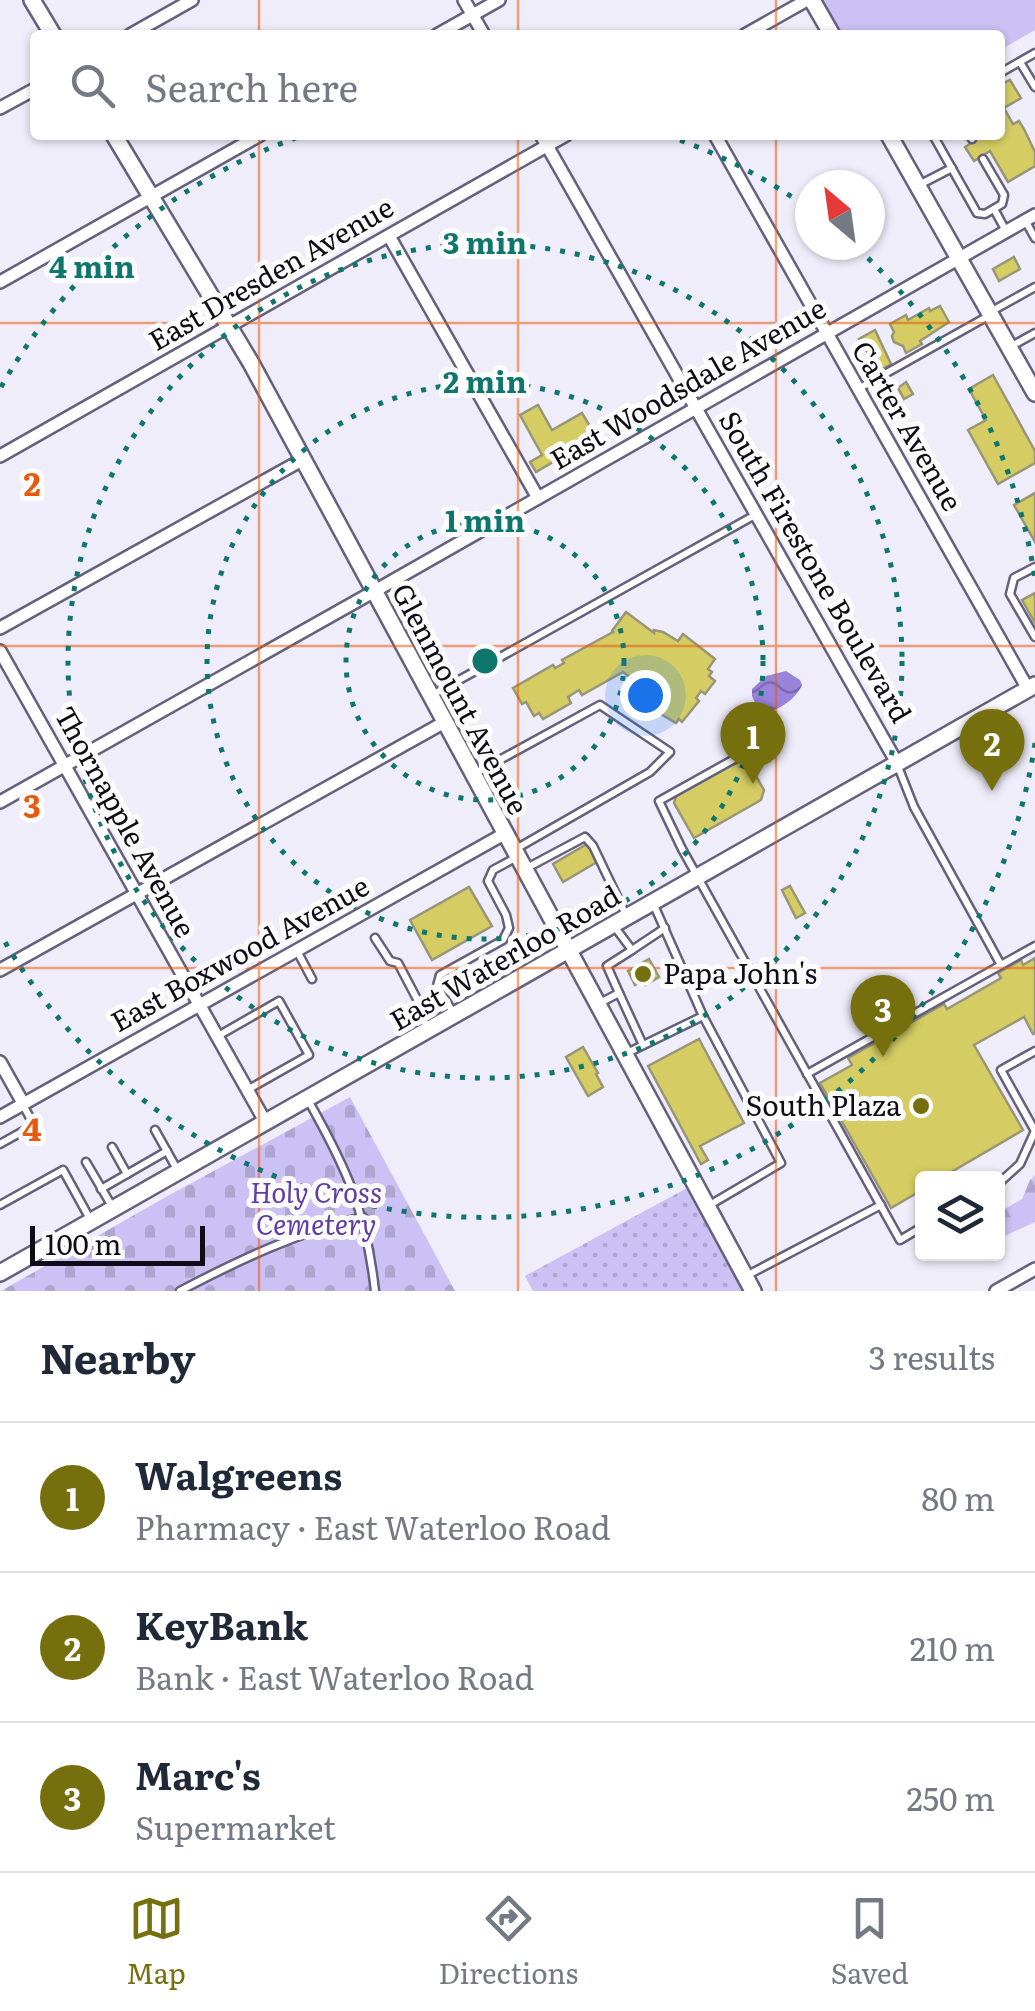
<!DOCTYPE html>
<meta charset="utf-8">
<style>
:root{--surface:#fff;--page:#f6f6f7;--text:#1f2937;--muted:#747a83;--line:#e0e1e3;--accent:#766f0e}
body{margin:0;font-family:Literata,serif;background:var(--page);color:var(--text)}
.controls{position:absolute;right:30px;bottom:30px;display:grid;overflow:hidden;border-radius:10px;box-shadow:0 2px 8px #0004}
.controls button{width:90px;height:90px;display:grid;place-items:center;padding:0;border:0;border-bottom:2px solid var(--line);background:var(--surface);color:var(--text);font:50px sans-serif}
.compass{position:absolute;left:795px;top:170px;width:90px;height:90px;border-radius:50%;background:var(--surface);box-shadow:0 2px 8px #0004;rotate:331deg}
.scale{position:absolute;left:30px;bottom:25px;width:175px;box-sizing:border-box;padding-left:10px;border:5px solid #0e0c16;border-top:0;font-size:28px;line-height:35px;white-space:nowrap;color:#0e0c16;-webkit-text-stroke:8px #fcfcfc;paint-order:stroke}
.you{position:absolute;left:645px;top:695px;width:35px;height:35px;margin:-25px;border:8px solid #fff;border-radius:50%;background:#1a73e8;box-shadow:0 0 0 15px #1a73e833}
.badge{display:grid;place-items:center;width:65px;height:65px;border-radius:50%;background:var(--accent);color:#fff;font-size:32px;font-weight:700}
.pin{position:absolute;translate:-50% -82px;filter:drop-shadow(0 2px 5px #0008)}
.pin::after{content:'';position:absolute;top:52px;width:35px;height:30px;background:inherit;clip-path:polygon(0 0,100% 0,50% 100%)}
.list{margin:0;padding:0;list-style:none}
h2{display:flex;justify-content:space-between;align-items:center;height:130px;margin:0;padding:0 40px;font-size:42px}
h2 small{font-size:32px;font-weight:400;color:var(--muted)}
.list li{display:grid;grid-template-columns:65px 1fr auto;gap:30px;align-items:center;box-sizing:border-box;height:150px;padding:0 40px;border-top:2px solid var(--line)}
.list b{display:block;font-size:38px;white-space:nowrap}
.list p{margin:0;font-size:32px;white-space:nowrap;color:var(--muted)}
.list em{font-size:32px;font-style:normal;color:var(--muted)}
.icon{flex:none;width:55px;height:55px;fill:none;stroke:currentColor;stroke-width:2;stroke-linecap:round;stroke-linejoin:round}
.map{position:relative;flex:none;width:1035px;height:1291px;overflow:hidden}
.search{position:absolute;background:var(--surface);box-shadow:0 2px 8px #0004;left:30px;right:30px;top:30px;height:110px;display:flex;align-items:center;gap:25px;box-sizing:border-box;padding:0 35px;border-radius:10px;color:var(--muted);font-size:38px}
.sheet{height:580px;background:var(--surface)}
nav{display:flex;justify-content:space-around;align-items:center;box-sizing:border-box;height:140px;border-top:2px solid var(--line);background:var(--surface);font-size:28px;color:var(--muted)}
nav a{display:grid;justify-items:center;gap:5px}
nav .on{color:var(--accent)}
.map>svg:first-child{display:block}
.grass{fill:url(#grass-dots)}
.forest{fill:url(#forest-firs)}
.cemetery{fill:url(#cemetery-stones)}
.park{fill:#ccc1f5}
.water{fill:url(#water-waves)}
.building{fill:#d5cd63;stroke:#989676;stroke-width:2.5}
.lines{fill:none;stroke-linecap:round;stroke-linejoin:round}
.lane-casing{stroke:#66607c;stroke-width:11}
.street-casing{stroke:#66607c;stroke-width:16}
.secondary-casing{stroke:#66607c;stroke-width:20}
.lane{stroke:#fff;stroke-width:6}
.street{stroke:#fff;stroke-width:11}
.secondary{stroke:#fff;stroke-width:15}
.grid{fill:none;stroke:#e8590c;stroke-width:2.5;stroke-opacity:0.55}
.ring{fill:none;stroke:#0f766e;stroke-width:5;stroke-dasharray:5 10}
.poi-dot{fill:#766f0e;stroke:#fcfcfc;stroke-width:4}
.labels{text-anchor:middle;stroke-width:10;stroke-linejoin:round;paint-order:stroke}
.street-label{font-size:28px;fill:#0e0c16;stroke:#fcfcfc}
.poi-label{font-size:28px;fill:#0e0c16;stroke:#fcfcfc;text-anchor:start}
.park-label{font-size:28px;font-style:italic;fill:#603ea5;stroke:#fcfcfc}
.grid-label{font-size:32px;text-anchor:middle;font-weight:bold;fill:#e8590c;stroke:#fcfcfc;stroke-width:10;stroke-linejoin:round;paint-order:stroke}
.centre{fill:#0f766e;stroke:#fcfcfc;stroke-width:5}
.ring-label{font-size:30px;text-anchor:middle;font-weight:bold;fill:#0f766e;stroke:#fcfcfc;stroke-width:10;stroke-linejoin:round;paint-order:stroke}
</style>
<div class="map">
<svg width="1035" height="1291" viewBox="0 0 1035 1291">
<defs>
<pattern id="grass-dots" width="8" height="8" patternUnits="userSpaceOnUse" patternTransform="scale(2.5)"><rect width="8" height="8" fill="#ccc1f5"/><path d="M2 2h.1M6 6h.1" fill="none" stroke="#aea5d1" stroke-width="1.8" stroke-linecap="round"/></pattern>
<pattern id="forest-firs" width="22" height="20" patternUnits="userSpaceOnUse" patternTransform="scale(2.5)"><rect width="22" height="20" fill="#ccc1f5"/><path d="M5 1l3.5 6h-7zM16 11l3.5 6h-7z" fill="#aea5d1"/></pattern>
<pattern id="cemetery-stones" width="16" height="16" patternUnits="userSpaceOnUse" patternTransform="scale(2.5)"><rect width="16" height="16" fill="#ccc1f5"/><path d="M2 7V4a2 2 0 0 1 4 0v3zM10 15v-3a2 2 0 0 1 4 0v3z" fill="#aea5d1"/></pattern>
<pattern id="water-waves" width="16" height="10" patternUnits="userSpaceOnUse" patternTransform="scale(2.5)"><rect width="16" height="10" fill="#9a84db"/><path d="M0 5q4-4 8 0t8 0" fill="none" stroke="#7c6ab1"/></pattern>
</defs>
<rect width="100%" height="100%" fill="#efedfa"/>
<polygon class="grass" points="687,1188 743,1291 533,1291 525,1276"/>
<polygon class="forest" points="1035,1175 1035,1222 998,1239 998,1213 1022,1199 1030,1180"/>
<polygon class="cemetery" points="350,1097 455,1291 1,1291 164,1198"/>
<polygon class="park" points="812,0 1035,0 1035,30 1000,50 1000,35 832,35"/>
<path class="water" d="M786 671 800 680 802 685C796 699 776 714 759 712L752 696V689L766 676Z"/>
<g class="building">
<polygon points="1010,80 1021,98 1004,108 1013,124 1019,121 1024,129 1035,152 1035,166 1008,182 990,151 974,161 965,147 983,135 1000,135 1000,85"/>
<polygon points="1014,257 1020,269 999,281 993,269"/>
<polygon points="940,306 949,322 920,341 922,344 906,353 903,346 894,342 892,336 894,332 890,324 906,315 908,320 929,308 930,311"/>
<polygon points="875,330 891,364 879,371 859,339"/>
<polygon points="993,375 1035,451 1035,463 998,484 968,430 986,420 969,389"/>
<polygon points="906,382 913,394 904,399 898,388"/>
<polygon points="538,405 552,430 582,413 594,433 568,448 570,452 536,472 530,462 542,455 520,415"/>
<polygon points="1035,493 1035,542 1014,505"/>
<polygon points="1035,593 1035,623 1022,600"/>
<polygon points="626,612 654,633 654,630 663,632 678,641 683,634 715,659 708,669 712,672 709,676 715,681 705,694 701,691 696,698 699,701 682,722 679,719 676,723 649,707 642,699 648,692 623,672 582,695 579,690 568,697 571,703 543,719 539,713 534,716 526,702 522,704 513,688 553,665 555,668 564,663 562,660 613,632 612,631"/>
<polygon points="745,757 764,790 761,800 694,838 674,803 676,796"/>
<polygon points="587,844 589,847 591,846 597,862 563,882 553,864"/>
<polygon points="790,886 805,913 796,918 782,890"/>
<polygon points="469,887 492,926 432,960 410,920"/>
<polygon points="1035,958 1035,1033 1033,1034 1024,1017 974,1045 1023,1130 941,1178 922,1178 922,1190 891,1208 820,1083 852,1065 848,1058 944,1004 947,1009 1001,978 998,973 1021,960 1023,965"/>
<polygon points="649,959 659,977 645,985 642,981 635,985 628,971"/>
<polygon points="699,1039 744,1123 700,1146 708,1160 701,1164 648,1066"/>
<polygon points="583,1047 598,1073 596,1074 603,1087 588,1096 566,1057"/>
</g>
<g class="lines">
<defs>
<g id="lane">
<polyline points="1020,62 1035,87"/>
<polyline points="1000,73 1035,53"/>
<polyline points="933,135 977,213 985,214 1002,204 1004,195 983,159"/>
<polyline points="969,135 972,139"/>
<polyline points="919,185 952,168"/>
<polyline points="994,209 1006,231"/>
<polyline points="1026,222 1035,238"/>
<polyline points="992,311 1035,287"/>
<polyline points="1010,347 1035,333"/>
<polyline points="858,389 990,315"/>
<polyline points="1035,567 1014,578 1010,594 1035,637"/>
<polyline points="434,694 755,515"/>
<polyline points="763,743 659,801 682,849 900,1240 922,1227"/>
<polyline points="897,764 914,807 1001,965"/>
<polyline points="474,774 600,705 670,752 650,772 514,850"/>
<polyline points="525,869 585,837 593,846 626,915"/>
<polyline points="614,926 632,950 665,928"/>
<polyline points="375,938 390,961 398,963 418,1001 420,1015 429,1029"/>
<polyline points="297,951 312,979"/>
<polyline points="619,993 643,1045"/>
<polyline points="598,1004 619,993 607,966 632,950"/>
<polyline points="454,1014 437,986 440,975 503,940 509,928 506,915 488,881 493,870 517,857"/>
<polyline points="703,1016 781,1163 708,1206"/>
<polyline points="218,1036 279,1001 309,1055 249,1089"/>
<polyline points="627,1053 703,1016 653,903"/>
<polyline points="807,1074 1035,946"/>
<path d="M308 1100C347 1169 366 1211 375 1291"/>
<polyline points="155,1130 178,1171"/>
<polyline points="1035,1131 1001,1070 1035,1051"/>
<polyline points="0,1144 34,1125 23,1105"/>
<polyline points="112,1147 127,1174"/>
<polyline points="86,1162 113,1208"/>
<polyline points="998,1184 1020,1164 1035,1131"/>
<polyline points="101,1189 167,1151"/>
<polyline points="0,1205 63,1170 90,1219"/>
<polyline points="746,1276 881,1205"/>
<path d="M180 1291C237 1261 300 1231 363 1217"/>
</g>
<g id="street">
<polyline points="464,0 484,35"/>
<polyline points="130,35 192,0"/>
<polyline points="437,35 499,0"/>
<polyline points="745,35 807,0"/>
<polyline points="0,108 35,89"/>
<polyline points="541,135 897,763"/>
<polyline points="715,135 1028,689"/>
<polyline points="389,236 538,498"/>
<polyline points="0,282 260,135"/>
<polyline points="0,456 566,135"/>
<polyline points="0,628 302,460"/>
<polyline points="0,651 266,1123"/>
<polyline points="0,802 373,592 1035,215"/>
<polyline points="0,970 443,723"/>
<polyline points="0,1062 23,1103"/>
<polyline points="0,1117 504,834"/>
<polyline points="996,1291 1035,1269"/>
</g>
<g id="secondary">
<polyline points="32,0 53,35"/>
<polyline points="812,0 832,35"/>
<polyline points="114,135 251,363 753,1291"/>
<polyline points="889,135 1035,393"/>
<polyline points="0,1273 1035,685"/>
</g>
</defs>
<use href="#lane" class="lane-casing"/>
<use href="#street" class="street-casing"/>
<use href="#secondary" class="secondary-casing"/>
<use href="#lane" class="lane"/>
<use href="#street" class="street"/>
<use href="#secondary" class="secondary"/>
</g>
<path class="grid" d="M259 0V35M518 0V35M776 0V35M259 135V1291M518 135V1291M776 135V1291M0 323H1035M0 646H1035M0 968H1035"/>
<g class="ring">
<circle cx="485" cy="661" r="139"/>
<circle cx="485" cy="661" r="278"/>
<circle cx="485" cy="661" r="417"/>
<path d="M1035 743A556 556 0 0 1 1 935M1 387A556 556 0 0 1 304 135M666 135A556 556 0 0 1 808 208M857 248A556 556 0 0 1 1035 579"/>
</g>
<g class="poi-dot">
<circle cx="643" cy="974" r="10"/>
<circle cx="921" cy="1106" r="10"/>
</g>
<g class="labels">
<g class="street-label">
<text transform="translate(271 274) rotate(-30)" y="10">East Dresden Avenue</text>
<text transform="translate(688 384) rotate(-30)" y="10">East Woodsdale Avenue</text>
<text transform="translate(907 426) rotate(60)" y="10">Carter Avenue</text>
<text transform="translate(815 567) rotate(60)" y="10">South Firestone Boulevard</text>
<text transform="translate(460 699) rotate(62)" y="10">Glenmount Avenue</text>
<text transform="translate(125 822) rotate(61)" y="10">Thornapple Avenue</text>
<text transform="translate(240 954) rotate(-29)" y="10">East Boxwood Avenue</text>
<text transform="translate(505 958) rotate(-30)" y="10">East Waterloo Road</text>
</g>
<g class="poi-label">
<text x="663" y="984">Papa John's</text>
<text x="901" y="1116" text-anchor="end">South Plaza</text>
</g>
<g class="park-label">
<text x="316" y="1203">Holy Cross<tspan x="316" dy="32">Cemetery</tspan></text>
</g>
</g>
<g class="grid-label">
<text x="32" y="496">2</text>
<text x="32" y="818">3</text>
<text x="32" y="1141">4</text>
</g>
<circle cx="485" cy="661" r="15" class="centre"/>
<g class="ring-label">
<text x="485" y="254">3 min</text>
<text x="92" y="278">4 min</text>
<text x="485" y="393">2 min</text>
<text x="485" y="532">1 min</text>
</g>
</svg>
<div class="controls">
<button><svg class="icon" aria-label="layers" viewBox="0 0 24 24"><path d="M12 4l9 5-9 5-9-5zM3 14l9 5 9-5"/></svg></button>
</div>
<svg class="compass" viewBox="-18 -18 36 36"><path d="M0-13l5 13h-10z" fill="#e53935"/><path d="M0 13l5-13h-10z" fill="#747a83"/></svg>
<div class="scale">100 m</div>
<div class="you"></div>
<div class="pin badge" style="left:753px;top:784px">1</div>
<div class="pin badge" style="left:992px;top:791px">2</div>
<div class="pin badge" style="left:883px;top:1057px">3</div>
<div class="search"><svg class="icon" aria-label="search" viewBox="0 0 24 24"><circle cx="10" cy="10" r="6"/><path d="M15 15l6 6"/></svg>Search here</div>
</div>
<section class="sheet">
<h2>Nearby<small>3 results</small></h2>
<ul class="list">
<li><span class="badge">1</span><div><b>Walgreens</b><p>Pharmacy · East Waterloo Road</p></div><em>80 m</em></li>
<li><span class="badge">2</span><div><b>KeyBank</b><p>Bank · East Waterloo Road</p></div><em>210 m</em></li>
<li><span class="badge">3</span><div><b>Marc's</b><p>Supermarket</p></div><em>250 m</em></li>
</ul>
</section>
<nav>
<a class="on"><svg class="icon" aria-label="map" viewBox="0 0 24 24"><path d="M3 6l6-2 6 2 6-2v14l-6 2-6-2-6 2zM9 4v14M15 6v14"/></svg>Map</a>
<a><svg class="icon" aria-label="directions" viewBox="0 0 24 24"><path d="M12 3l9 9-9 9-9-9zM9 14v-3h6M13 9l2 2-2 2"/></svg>Directions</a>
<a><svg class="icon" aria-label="saved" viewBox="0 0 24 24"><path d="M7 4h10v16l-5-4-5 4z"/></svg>Saved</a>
</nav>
